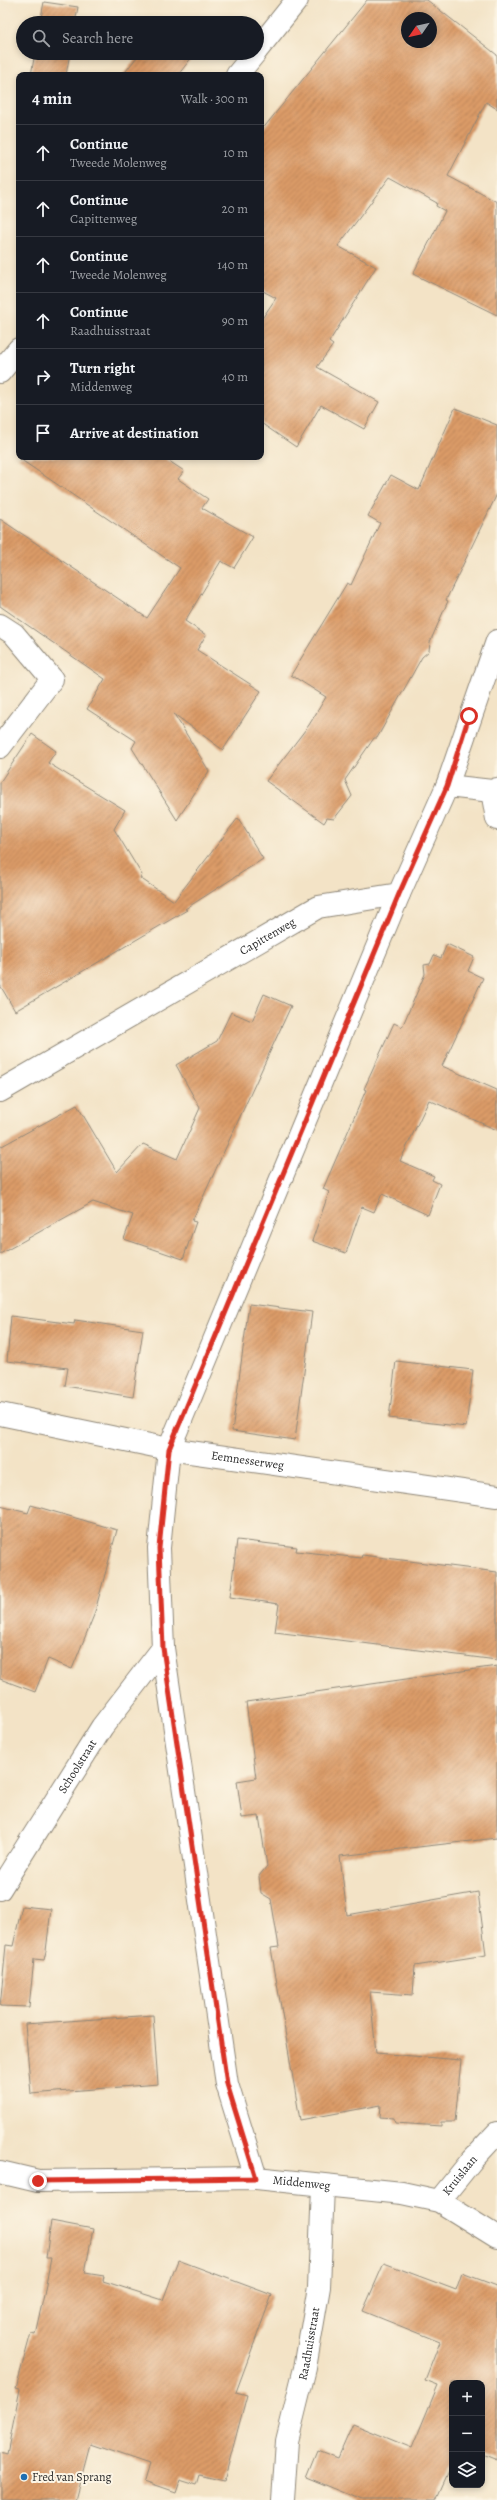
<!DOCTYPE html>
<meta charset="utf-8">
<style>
:root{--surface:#171b24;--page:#20242c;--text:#f1f3f6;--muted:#9ea1a6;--line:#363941}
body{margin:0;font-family:Alegreya,serif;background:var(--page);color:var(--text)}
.controls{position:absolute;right:12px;bottom:12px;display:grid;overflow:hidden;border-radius:8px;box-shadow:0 2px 6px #0003}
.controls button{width:36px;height:36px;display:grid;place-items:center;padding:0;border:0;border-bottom:1px solid var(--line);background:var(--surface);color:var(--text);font:20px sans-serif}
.compass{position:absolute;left:401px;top:12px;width:36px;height:36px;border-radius:50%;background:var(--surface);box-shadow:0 2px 6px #0003;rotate:236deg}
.stop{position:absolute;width:12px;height:12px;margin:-9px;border:3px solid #d93025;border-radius:50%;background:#fff}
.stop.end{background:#d93025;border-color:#fff;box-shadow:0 1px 4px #0008}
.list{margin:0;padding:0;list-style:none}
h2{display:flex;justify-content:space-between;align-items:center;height:52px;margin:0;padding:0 16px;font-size:17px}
h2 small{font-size:13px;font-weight:400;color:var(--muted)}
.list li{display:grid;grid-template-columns:26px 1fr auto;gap:12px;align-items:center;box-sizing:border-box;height:56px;padding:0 16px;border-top:1px solid var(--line)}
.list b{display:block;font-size:15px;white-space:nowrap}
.list p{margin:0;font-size:13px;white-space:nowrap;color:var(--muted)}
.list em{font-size:13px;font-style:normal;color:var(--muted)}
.icon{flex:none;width:22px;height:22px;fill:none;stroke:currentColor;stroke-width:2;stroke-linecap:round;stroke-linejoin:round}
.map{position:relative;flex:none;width:497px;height:2500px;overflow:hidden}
.search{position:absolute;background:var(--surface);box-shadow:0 2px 6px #0003;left:16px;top:16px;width:248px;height:44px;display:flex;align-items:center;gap:10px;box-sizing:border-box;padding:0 14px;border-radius:22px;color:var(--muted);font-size:15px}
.panel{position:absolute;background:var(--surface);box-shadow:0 2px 6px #0003;left:16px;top:72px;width:248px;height:388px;border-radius:8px}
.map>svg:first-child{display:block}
.building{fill:url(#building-hatch);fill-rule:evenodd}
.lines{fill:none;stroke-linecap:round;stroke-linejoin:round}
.minor-casing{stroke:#8f8778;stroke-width:24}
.minor{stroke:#fff;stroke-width:22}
.route{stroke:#d93025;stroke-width:5}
.poi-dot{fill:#1f6fb2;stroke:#fcf5e5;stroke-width:1.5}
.labels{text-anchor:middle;stroke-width:4;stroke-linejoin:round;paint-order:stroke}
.street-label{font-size:12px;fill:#2b2b2b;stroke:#fcf5e5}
.poi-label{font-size:12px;fill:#2b2b2b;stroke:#fcf5e5;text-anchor:start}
</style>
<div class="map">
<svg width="497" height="2500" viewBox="0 0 497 2500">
<defs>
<pattern id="building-hatch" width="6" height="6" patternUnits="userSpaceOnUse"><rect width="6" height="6" fill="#db9b67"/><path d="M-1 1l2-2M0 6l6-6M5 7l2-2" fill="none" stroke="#b27f55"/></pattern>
</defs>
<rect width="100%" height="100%" fill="#fcf5e5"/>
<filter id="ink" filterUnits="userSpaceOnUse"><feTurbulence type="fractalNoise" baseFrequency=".025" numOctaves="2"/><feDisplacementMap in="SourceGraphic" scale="8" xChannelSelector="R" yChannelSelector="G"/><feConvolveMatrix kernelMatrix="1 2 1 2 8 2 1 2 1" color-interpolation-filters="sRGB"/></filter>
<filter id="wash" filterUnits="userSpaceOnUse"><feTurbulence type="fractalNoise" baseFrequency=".012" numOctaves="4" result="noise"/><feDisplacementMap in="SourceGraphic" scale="16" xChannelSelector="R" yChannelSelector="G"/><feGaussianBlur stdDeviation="0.9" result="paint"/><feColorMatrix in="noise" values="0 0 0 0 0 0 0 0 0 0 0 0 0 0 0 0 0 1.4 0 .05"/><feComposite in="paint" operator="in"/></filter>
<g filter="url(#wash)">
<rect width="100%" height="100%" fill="#f3e3c6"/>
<g id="blocks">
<g class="building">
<path d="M367 0H427L497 55V109L486 102 448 176 497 202V315L413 274 445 211 436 206 437 203 390 177 338 246 376 267 329 342 333 345 317 367 379 402 364 429 321 405 296 447 261 423V320L276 298 261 290V131ZM407 18H431V42H407Z"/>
<polygon points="44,2 78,7 75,23 40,23"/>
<polygon points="35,53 70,53 66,75 31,75"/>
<polygon points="140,53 187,53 192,57 178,75 123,75"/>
<polygon points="455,408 497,425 497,494 446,600 448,601 430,642 429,651 422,657 377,738 374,738 345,780 352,796 334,819 327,818 324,823 266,781 309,725 326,697 291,675 347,583 351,585 380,523 368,516 391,475 419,490"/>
<polygon points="17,457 163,457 184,471 178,479 208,499 202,508 253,537 234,568 221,561 185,621 206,635 197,650 261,691 223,750 174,714 209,771 177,820 132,748 136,741 87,709 105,679 0,606 0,519 147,618 180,568"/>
<polygon points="32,734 56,751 48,763 125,810 114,829 142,875 140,878 174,901 238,818 263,859 185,909 187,910 15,1011 0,985 0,782"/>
<polygon points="447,944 474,957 468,971 483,978 442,1066 497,1090 497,1130 429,1100 400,1161 434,1176 432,1180 440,1184 428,1215 382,1194 374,1212 362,1207 346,1253 312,1241 329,1192 323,1189 366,1090 364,1089 394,1023 402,1027 425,974 424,965 430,964 434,955 441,958"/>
<polygon points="264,994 291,1006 192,1221 196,1222 183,1259 124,1239 133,1215 93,1202 0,1254 0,1147 77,1105 117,1172 143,1144 177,1159 200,1108 176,1065 217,1041 231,1012 252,1021"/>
<polygon points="249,1304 312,1312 295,1440 232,1431"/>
<polygon points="11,1316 74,1324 75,1320 143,1330 133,1397 65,1386 68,1368 7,1361"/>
<polygon points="396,1361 473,1370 466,1427 389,1418"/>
<polygon points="31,1505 117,1530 94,1615 72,1669 48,1659 35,1692 0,1679 0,1506 28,1513"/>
<polygon points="237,1540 297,1547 296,1551 361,1558 362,1555 497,1572 497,1660 275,1632 279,1604 230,1597"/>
<polygon points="497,1666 497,1838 340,1856 347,1915 478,1892 486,1955 415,1966 413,1995 370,1992 376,2053 461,2060 455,2122 441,2122 441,2126 395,2123 394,2118 380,2117 381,2105 300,2120 271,1948 279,1947 271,1899 261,1893 259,1876 267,1866 259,1816 242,1818 237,1781 256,1778 246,1702"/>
<polygon points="22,1906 51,1909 46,1951 44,1960 34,1959 29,2007 0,2006 6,1945 13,1946"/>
<polygon points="153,2015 158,2084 31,2094 25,2024"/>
<polygon points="51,2221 93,2229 85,2273 104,2276 103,2281 163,2300 178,2260 272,2295 236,2392 247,2395 224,2481 199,2475 196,2485 180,2480 176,2492 144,2481 149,2464 90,2444 75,2500 0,2500 0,2452 7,2454 20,2389 16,2388 31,2333 35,2334 44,2295 51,2258 46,2258"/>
<polygon points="384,2263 456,2290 462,2273 497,2286 497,2460 482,2454 482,2383 452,2383 452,2464 436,2500 362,2500 306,2477 317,2450 338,2458 353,2424 412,2448 438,2385 425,2380 440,2342 363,2311"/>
</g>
</g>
</g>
<g filter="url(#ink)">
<use href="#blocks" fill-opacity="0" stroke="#8f8778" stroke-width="1"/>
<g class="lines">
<defs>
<g id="minor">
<polyline points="257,50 297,0"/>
<polyline points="237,75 255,53"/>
<polyline points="0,372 19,349"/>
<polyline points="0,625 14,634 52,679 0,747"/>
<polyline points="447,786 497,641"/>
<polyline points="492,791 497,819"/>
<path id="s1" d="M0 1091 318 907 399 894 447 786 492 791 497 789"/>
<path id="s2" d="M0 1414 169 1449 497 1496"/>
<path id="s3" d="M0 1889 102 1727 163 1648"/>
<path id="s4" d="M0 2172 38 2181 256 2178 402 2193 439 2201 497 2237"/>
<polyline points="256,2178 227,2084 163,1648 159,1548 169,1449 399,894"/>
<path id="s5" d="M439 2201 472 2160 497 2133"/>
<path id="s6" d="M283 2500 287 2441 305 2368 319 2287 323 2186"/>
</g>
</defs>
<use href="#minor" class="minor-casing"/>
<use href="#minor" class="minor"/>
</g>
</g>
<g class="lines" filter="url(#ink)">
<polyline class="route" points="38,2181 256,2178 227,2084 163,1648 159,1548 169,1449 399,894 447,786 469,716"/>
</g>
<circle class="poi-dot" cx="24" cy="2477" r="4"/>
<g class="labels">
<g class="street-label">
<text dy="4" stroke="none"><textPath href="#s1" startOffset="309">Capittenweg</textPath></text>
<text dy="4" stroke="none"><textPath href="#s2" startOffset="252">Eemnesserweg</textPath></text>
<text dy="4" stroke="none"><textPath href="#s3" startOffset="145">Schoolstraat</textPath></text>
<text dy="4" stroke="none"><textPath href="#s5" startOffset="33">Kruislaan</textPath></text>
<text dy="4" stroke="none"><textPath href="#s4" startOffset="303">Middenweg</textPath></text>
<text dy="4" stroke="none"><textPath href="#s6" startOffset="159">Raadhuisstraat</textPath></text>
</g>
<g class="poi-label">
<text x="32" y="2481">Fred van Sprang</text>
</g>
</g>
</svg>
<div class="controls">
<button>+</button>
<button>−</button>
<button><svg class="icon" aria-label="layers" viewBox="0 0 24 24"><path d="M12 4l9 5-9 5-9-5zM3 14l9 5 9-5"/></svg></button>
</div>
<svg class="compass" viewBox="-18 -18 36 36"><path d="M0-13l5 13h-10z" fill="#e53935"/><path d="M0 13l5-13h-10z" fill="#9ea1a6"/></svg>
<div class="stop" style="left:469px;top:716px"></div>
<div class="stop end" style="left:38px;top:2181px"></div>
<div class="search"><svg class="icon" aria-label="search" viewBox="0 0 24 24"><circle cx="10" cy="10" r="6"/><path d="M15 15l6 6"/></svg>Search here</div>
<section class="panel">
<h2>4 min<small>Walk · 300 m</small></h2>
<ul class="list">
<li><svg class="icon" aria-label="ahead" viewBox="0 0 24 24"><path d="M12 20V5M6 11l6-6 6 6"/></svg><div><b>Continue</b><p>Tweede Molenweg</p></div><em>10 m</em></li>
<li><svg class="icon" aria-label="ahead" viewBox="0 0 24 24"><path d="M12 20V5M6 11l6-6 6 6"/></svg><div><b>Continue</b><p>Capittenweg</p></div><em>20 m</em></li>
<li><svg class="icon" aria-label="ahead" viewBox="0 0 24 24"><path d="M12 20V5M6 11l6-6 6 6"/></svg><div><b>Continue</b><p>Tweede Molenweg</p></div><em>140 m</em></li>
<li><svg class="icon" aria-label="ahead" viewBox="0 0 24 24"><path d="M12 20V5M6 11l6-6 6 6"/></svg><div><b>Continue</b><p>Raadhuisstraat</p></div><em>90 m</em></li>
<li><svg class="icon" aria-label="right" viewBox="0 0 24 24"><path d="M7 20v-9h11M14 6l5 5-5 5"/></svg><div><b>Turn right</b><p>Middenweg</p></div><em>40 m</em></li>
<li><svg class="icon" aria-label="arrive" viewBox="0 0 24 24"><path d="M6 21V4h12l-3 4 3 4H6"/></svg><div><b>Arrive at destination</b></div></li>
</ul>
</section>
</div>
